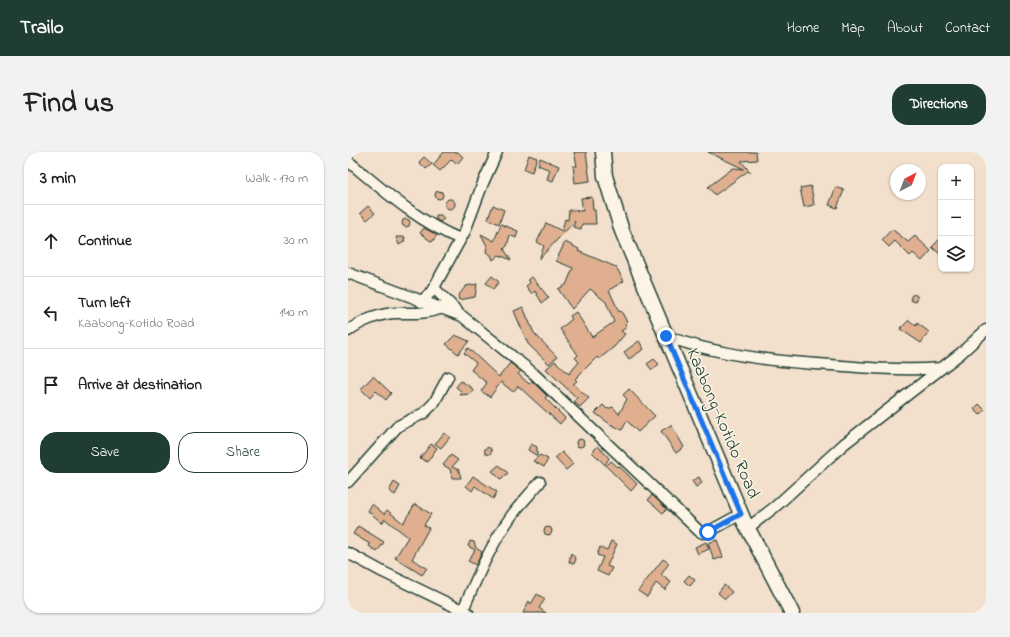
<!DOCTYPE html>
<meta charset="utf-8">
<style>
:root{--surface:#fff;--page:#f2f2f2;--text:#222;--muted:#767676;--line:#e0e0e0;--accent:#1f3d34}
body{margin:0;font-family:"Indie Flower",sans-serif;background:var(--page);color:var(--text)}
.controls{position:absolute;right:12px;top:12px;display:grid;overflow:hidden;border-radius:8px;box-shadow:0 1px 3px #0004}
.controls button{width:36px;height:36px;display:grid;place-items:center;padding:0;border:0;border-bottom:1px solid var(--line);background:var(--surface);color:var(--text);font:20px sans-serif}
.compass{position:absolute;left:542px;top:12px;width:36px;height:36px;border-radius:50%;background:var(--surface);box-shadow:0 1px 3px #0004;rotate:42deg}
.stop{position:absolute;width:12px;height:12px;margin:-9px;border:3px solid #1a73e8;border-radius:50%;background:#fff}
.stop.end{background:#1a73e8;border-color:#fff;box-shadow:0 1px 4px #0008}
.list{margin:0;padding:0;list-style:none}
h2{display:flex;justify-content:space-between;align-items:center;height:52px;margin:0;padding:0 16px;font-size:17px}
h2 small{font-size:13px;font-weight:400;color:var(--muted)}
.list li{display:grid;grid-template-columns:26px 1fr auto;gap:12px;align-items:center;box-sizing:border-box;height:72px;padding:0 16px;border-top:1px solid var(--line)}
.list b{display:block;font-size:15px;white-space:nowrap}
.list p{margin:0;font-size:13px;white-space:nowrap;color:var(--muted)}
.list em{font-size:13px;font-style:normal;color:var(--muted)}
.actions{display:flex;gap:8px;padding:12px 16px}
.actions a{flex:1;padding:9px 0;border:1px solid var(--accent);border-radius:16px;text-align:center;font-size:14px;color:var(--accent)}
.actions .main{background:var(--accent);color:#fff}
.icon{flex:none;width:22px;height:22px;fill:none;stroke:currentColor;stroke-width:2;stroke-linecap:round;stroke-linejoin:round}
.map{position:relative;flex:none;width:638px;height:461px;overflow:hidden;border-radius:16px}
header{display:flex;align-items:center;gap:24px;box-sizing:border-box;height:56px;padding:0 20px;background:var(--accent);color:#fff}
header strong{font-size:19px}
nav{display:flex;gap:22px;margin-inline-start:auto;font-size:14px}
.intro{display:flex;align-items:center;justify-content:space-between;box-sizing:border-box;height:96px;padding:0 24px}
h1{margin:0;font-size:28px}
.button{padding:10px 18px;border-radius:16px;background:var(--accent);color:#fff;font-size:14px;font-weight:700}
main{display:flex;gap:24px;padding:0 24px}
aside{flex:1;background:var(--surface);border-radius:16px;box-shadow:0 1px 3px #0004}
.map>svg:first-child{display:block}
.building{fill:#dfaf90;stroke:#1f3d34}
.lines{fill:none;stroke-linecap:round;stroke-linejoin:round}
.street-casing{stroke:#1f3d34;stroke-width:13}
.secondary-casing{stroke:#1f3d34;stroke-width:17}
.street{stroke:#fcf5e5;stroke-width:10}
.secondary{stroke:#fcf5e5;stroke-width:14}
.route{stroke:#1a73e8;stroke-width:5}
.labels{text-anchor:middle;stroke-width:3;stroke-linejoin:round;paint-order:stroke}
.street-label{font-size:18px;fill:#1f3d34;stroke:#fcf5e5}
</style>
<header>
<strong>Trailo</strong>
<nav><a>Home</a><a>Map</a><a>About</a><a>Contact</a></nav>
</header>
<div class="intro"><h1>Find us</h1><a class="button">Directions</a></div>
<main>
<aside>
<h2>3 min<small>Walk · 170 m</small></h2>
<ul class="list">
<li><svg class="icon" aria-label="ahead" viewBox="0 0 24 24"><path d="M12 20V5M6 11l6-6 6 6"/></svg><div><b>Continue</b></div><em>30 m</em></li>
<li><svg class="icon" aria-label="left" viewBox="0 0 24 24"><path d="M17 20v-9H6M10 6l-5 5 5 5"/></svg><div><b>Turn left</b><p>Kaabong-Kotido Road</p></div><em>140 m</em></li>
<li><svg class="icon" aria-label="arrive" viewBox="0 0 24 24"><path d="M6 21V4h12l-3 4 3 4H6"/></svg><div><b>Arrive at destination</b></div></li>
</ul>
<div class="actions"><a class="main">Save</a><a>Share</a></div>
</aside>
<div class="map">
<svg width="638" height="461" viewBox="0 0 638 461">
<rect width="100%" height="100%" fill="#f3e0cc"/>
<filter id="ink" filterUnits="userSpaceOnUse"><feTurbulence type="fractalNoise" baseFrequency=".025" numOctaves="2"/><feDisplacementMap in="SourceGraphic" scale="8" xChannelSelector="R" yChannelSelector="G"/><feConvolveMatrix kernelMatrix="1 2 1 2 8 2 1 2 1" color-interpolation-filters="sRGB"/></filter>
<g filter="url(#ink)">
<g class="building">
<polygon points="96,0 110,0 115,5 109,12 104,7 92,19 85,13"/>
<polygon points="226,0 238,0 242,29 227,31 225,14 229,14"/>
<polygon points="360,0 408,0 409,8 393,9 403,21 400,19 367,43 360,35 385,16 396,17"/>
<polygon points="181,3 189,6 184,20 176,17"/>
<polygon points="76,5 84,12 78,17 71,10"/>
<polygon points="192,6 211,14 205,29 199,27 202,18 190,13"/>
<polygon points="463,34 466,53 456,55 452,36"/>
<polygon points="488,35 496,38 489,56 481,53"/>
<circle cx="91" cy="43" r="4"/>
<polygon points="244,45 245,58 247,58 248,72 234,72 233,77 225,75 227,69 191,107 196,94 189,90 198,71 214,79 217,67 220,68 221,58 235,59 233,46"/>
<circle cx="102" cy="52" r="5"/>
<polygon points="145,53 156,58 151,72 140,67"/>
<polygon points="20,54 27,61 19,68 12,61"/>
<polygon points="88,63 93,63 96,67 92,70 88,67"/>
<circle cx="58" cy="71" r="4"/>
<polygon points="153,72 170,79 168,86 162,83 159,94 156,97 163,108 151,103 145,108 143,103 138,100 139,94 133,82 146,89"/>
<polygon points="76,76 89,83 84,90 72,81"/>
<polygon points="544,77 560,90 567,84 583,99 574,109 565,101 562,104 547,89 541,95 534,88"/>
<polygon points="48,85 57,85 56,90 51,93"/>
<polygon points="593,86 593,103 584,95"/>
<polygon points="217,90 231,97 230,99 268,115 276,129 261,138 271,160 273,159 279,170 277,172 279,175 273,179 277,182 266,195 251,207 249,205 227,227 229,229 225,232 241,246 232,255 226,250 229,246 198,217 207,209 221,222 231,210 227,206 230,203 212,177 224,167 222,164 228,160 244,185 266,170 258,150 242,137 224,157 210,137 218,133 225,116 208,109"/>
<polygon points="144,124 151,130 145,137 138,131"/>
<polygon points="184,125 201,146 194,151 187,139 184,142 178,134 182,131 180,127"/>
<polygon points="129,132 127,145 111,148 110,144 118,134"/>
<circle cx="566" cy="146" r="3.5"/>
<polygon points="175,155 186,181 209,205 201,212 180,192 166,159"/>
<polygon points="561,168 568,174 569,171 581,180 573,191 552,177"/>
<polygon points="107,183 121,189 110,202 98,192"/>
<polygon points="291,189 296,197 281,207 276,200"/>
<polygon points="120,196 151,225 162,211 173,219 170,222 181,232 184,229 199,244 197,246 217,266 212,272 170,234 165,240 153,230 142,245 133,239 139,231 123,218 128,211 116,201"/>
<polygon points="306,207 311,212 304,218 299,212"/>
<polygon points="25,224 43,241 38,248 28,239 22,246 13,237"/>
<polygon points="113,229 124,236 125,240 122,242 112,243 114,240 108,235"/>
<polygon points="281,237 307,264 290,280 279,269 274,278 262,272 247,261 255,253 259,257 265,255 271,262 279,247 275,243"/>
<polygon points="631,252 637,258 632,263 626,257"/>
<polygon points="323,273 336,295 328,301 313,279"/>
<polygon points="96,281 102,285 93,296 87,292"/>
<circle cx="232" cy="291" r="4"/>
<polygon points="83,292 89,296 79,310 72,306"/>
<polygon points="183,292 189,295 189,304 180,298"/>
<polygon points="250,294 261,306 257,313 244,300"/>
<circle cx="140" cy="299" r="3.5"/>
<polygon points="214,300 225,312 218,318 207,306"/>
<polygon points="103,303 110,308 104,315 111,318 113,326 104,326 102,317 95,313"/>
<polygon points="192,303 200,307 196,315 185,309"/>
<polygon points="263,309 270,315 271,314 289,332 283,339 258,314"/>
<polygon points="151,313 160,321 153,328 144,319"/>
<polygon points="125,324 149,340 145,347 127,334 124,339 118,334"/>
<polygon points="351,325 354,331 348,335 344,329"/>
<polygon points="46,330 52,334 47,343 41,339"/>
<polygon points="304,343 319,357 315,361 300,348"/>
<polygon points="24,352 36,362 39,358 55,371 67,352 83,362 76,373 81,376 64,407 79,416 74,423 47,406 60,385 37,367 34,371 20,359"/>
<polygon points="10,374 36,390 29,400 21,394 22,392 5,382"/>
<circle cx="200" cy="379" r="4"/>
<polygon points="369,388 375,405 366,408 360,391"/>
<polygon points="122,389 126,390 128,396 134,400 128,413 120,409 127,398 120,394"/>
<polygon points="263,389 269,392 259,414 264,416 260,424 249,419 255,405 249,403 252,395 259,398"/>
<polygon points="358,390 361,397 350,402 347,395"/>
<polygon points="223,401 228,407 226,412 221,410"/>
<polygon points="315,407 321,411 313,423 323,430 317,438 308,431 299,445 290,439"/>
<polygon points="341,423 347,428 342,434 336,429"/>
<polygon points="376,433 384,440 377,447 370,441"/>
<polygon points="189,442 197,447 191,456 198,461 175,461 181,449 183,452"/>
</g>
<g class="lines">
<defs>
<g id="street">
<path d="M0 9C35 38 69 69 112 87"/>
<polyline points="0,121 114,164 185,221 351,379 355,381 360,380 393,362"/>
<polyline points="86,136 109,159"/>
<polyline points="73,150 84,139 117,79 135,31 149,0"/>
<path d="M0 179C13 169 33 161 49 161 66 161 79 162 95 156"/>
<path d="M318 184C367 203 431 210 483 213 520 216 556 219 593 216"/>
<polyline points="0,330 50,274 76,261 86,251 100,225"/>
<polyline points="400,376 428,354 496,292 613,201 638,178"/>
<polyline points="0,401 35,420 120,461"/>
<path d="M115 458C129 425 143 392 164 363 173 351 183 341 192 330"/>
</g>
<polyline id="secondary" points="255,0 257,24 274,79 396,369 444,461"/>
</defs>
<use href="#street" class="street-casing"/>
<use href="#secondary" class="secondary-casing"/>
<use href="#street" class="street"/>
<use href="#secondary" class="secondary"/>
</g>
</g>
<g class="lines" filter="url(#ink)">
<polyline class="route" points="318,184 393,362 360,380"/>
</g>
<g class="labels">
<g class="street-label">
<text transform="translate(376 271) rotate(67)" y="6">Kaabong-Kotido Road</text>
</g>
</g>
</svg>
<div class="controls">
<button>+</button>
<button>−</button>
<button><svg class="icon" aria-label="layers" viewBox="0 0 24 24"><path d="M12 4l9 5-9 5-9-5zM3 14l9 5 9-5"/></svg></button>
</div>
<svg class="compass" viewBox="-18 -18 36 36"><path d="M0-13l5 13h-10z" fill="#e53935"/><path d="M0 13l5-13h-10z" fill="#767676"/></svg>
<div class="stop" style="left:360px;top:380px"></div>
<div class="stop end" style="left:318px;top:184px"></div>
</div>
</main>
